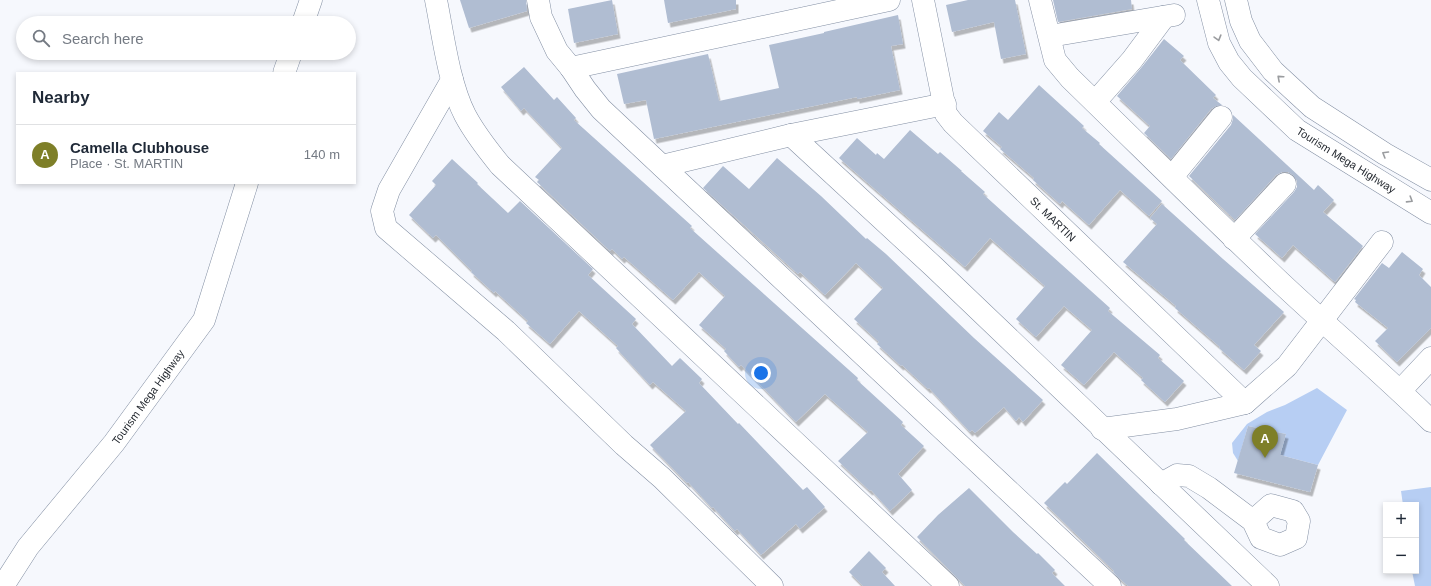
<!DOCTYPE html>
<meta charset="utf-8">
<style>
:root{--surface:#fff;--page:#f6f6f7;--text:#1f2937;--muted:#747a83;--line:#e0e1e3;--accent:#7e7f28}
body{margin:0;font-family:Helvetica,sans-serif;background:var(--page);color:var(--text)}
.controls{position:absolute;right:12px;bottom:12px;display:grid;overflow:hidden;border-radius:0px;box-shadow:0 2px 6px #0003}
.controls button{width:36px;height:36px;display:grid;place-items:center;padding:0;border:0;border-bottom:1px solid var(--line);background:var(--surface);color:var(--text);font:20px sans-serif}
.you{position:absolute;left:761px;top:373px;width:14px;height:14px;margin:-10px;border:3px solid #fff;border-radius:50%;background:#1a73e8;box-shadow:0 0 0 6px #1a73e833}
.badge{display:grid;place-items:center;width:26px;height:26px;border-radius:50%;background:var(--accent);color:#fff;font-size:13px;font-weight:700}
.pin{position:absolute;translate:-50% -33px;filter:drop-shadow(0 1px 2px #0008)}
.pin::after{content:'';position:absolute;top:21px;width:14px;height:12px;background:inherit;clip-path:polygon(0 0,100% 0,50% 100%)}
.list{margin:0;padding:0;list-style:none}
h2{display:flex;justify-content:space-between;align-items:center;height:52px;margin:0;padding:0 16px;font-size:17px}
h2 small{font-size:13px;font-weight:400;color:var(--muted)}
.list li{display:grid;grid-template-columns:26px 1fr auto;gap:12px;align-items:center;box-sizing:border-box;height:60px;padding:0 16px;border-top:1px solid var(--line)}
.list b{display:block;font-size:15px;white-space:nowrap}
.list p{margin:0;font-size:13px;white-space:nowrap;color:var(--muted)}
.list em{font-size:13px;font-style:normal;color:var(--muted)}
.icon{flex:none;width:22px;height:22px;fill:none;stroke:currentColor;stroke-width:2;stroke-linecap:round;stroke-linejoin:round}
.map{position:relative;flex:none;width:1431px;height:586px;overflow:hidden}
.search{position:absolute;background:var(--surface);box-shadow:0 2px 6px #0003;left:16px;top:16px;width:340px;height:44px;display:flex;align-items:center;gap:10px;box-sizing:border-box;padding:0 14px;border-radius:22px;color:var(--muted);font-size:15px}
.panel{position:absolute;background:var(--surface);box-shadow:0 2px 6px #0003;left:16px;top:72px;width:340px;height:112px;border-radius:0px}
.map>svg:first-child{display:block}
.green{fill:#b7cef3}
.building{fill:#b0bdd2;filter:url(#shadow)}
.lines{fill:none;stroke-linecap:round;stroke-linejoin:round}
.minor-casing{stroke:#838fa3;stroke-width:23}
.tertiary-casing{stroke:#838fa3;stroke-width:23}
.minor{stroke:#fff;stroke-width:22}
.tertiary{stroke:#fff;stroke-width:22}
.oneway{stroke:#9a9c9f}
.labels{text-anchor:middle;stroke-width:3.5;stroke-linejoin:round;paint-order:stroke}
.street-label{font-size:11px;fill:#1e232a;stroke:#fff}
</style>
<div class="map">
<svg width="1431" height="586" viewBox="0 0 1431 586">
<defs>
<filter id="shadow"><feDropShadow dx="2.5" dy="4.5" stdDeviation="0" flood-color="#0004"/></filter>
</defs>
<rect width="100%" height="100%" fill="#f6f8fd"/>
<g class="green">
<polygon points="1317,388 1347,410 1318,465 1280,455 1286,434 1248,426 1238,461 1233,453 1232,443 1247,424 1267,412 1285,405"/>
<polygon points="1431,487 1431,586 1415,586 1412,571 1416,571 1416,505 1403,505 1401,491"/>
</g>
<g class="building">
<polygon points="460,0 526,0 527,11 469,28"/>
<polygon points="612,0 618,34 574,43 568,9"/>
<polygon points="664,0 736,0 736,9 668,23"/>
<polygon points="968,0 1015,0 1026,54 1001,59 994,22 952,32 946,5"/>
<polygon points="1053,0 1131,0 1132,9 1058,22"/>
<polygon points="898,15 903,44 891,46 900,90 857,99 857,97 654,139 646,100 624,104 617,74 708,54 719,101 779,88 769,45 824,33 824,32"/>
<polygon points="1164,39 1184,56 1180,60 1216,95 1213,98 1222,105 1216,106 1211,109 1171,159 1144,133 1150,126 1117,96 1141,68"/>
<polygon points="524,67 554,100 557,97 576,118 574,120 692,226 690,228 858,378 857,380 903,422 901,425 924,446 898,474 912,490 890,511 871,490 870,491 838,461 868,432 825,394 796,422 741,365 739,367 724,351 726,349 699,325 725,296 699,272 673,300 624,257 622,259 612,249 610,251 537,182 539,180 535,177 562,148 524,108 521,111 501,87"/>
<polygon points="1039,85 1084,126 1082,128 1100,143 1099,144 1162,201 1149,216 1120,190 1089,225 1062,201 1060,204 1033,180 1034,178 1000,149 1002,147 983,131 999,112 1008,120"/>
<polygon points="1233,115 1314,190 1318,185 1334,200 1323,212 1363,246 1335,282 1293,245 1282,258 1255,234 1294,192 1297,187 1297,181 1293,175 1288,172 1282,172 1276,175 1235,220 1189,176 1231,125 1233,119"/>
<polygon points="910,130 938,154 940,152 962,171 961,171 985,192 983,194 1110,308 1108,311 1160,355 1158,358 1184,381 1165,402 1141,380 1143,378 1114,352 1084,385 1061,365 1092,330 1064,306 1036,337 1016,319 1045,286 990,238 965,267 839,158 857,138 876,155 877,153 884,159"/>
<polygon points="777,158 821,196 866,239 867,238 886,254 974,338 1043,400 1023,422 1019,417 1016,421 1004,407 975,433 972,430 970,432 929,388 928,389 902,365 901,366 877,344 879,342 854,319 883,288 856,263 825,295 800,272 798,274 703,188 723,166 749,189"/>
<polygon points="452,159 478,183 477,184 508,213 520,201 593,269 588,275 636,319 632,324 672,366 680,358 702,379 699,383 738,424 739,423 803,490 807,487 825,507 800,529 796,524 761,555 737,529 735,531 713,507 712,508 688,482 687,483 650,445 686,411 653,382 650,385 616,348 618,346 579,311 550,344 526,323 528,321 495,291 494,293 471,272 472,271 436,235 433,238 409,215 436,185 432,181"/>
<polygon points="1162,204 1223,259 1284,312 1254,345 1261,351 1244,370 1219,348 1220,347 1175,308 1176,306 1123,262 1157,224 1150,218"/>
<polygon points="1402,252 1423,269 1419,275 1431,287 1431,328 1397,362 1375,341 1388,328 1355,302 1356,300 1354,299 1382,263 1389,268"/>
<polygon points="1248,426 1286,434 1280,455 1318,465 1310,492 1234,473"/>
<polygon points="1097,453 1185,539 1184,540 1232,586 1128,586 1119,578 1113,572 1114,571 1044,503 1065,482 1067,484"/>
<polygon points="969,488 1013,532 1037,554 1038,553 1055,570 1052,573 1065,586 965,586 917,537 938,515"/>
<polygon points="869,551 886,568 882,572 895,586 863,586 849,572"/>
</g>
<g class="lines">
<defs>
<g id="minor">
<path d="M436 0C443 35 449 84 465 115 475 134 487 149 500 165L948 586"/>
<polyline points="538,0 541,17 557,51 571,68 585,89 601,109 1110,586"/>
<polyline points="923,0 946,114 953,123 1245,403"/>
<path d="M1040 0 1055 60 1070 78C1140 146 1209 215 1280 282 1330 329 1382 373 1431 421"/>
<polyline points="1050,36 1174,15"/>
<polyline points="571,68 889,0"/>
<polyline points="452,80 389,190 382,211 386,228 506,331 624,445 662,478 772,586"/>
<polyline points="1095,102 1132,60 1164,17"/>
<polyline points="791,135 934,267 1268,586"/>
<polyline points="662,166 791,135 945,104"/>
<polyline points="1172,177 1221,117"/>
<polyline points="1234,239 1285,184"/>
<polyline points="1400,391 1431,358"/>
<polyline points="1102,429 1177,419 1245,403 1287,366 1382,242"/>
<polyline points="1161,484 1177,475 1189,476 1209,488 1253,521 1271,505 1293,511 1299,521 1296,538 1280,545 1261,538 1253,521"/>
</g>
<g id="tertiary">
<polyline points="1208,0 1219,43 1229,62 1242,78 1297,130 1431,213"/>
<polyline points="1236,0 1241,21 1250,41 1273,71 1312,107 1385,154 1431,180"/>
<polyline points="303,23 311,0"/>
<polyline points="284,73 291,53"/>
<polyline points="3,586 28,547 114,443 204,320 247,183"/>
</g>
</defs>
<use href="#minor" class="minor-casing"/>
<use href="#tertiary" class="tertiary-casing"/>
<use href="#minor" class="minor"/>
<use href="#tertiary" class="tertiary"/>
</g>
<defs><path id="oneway-chevron" d="M-2-3.5L2.5 0L-2 3.5" fill="none" stroke-width="1.6" stroke-linecap="round" stroke-linejoin="round"/></defs>
<g class="oneway">
<use href="#oneway-chevron" transform="translate(1218 38) rotate(74)"/>
<use href="#oneway-chevron" transform="translate(1280 78) rotate(-138)"/>
<use href="#oneway-chevron" transform="translate(1385 154) rotate(-149)"/>
<use href="#oneway-chevron" transform="translate(1410 200) rotate(32)"/>
</g>
<g class="labels">
<g class="street-label">
<text transform="translate(1346 160) rotate(32)" y="4">Tourism Mega Highway</text>
<text transform="translate(1053 219) rotate(44)" y="4">St. MARTIN</text>
<text transform="translate(148 397) rotate(-54)" y="4">Tourism Mega Highway</text>
</g>
</g>
</svg>
<div class="controls">
<button>+</button>
<button>−</button>
</div>
<div class="you"></div>
<div class="pin badge" style="left:1265px;top:458px">A</div>
<div class="search"><svg class="icon" aria-label="search" viewBox="0 0 24 24"><circle cx="10" cy="10" r="6"/><path d="M15 15l6 6"/></svg>Search here</div>
<section class="panel">
<h2>Nearby<small></small></h2>
<ul class="list">
<li><span class="badge">A</span><div><b>Camella Clubhouse</b><p>Place · St. MARTIN</p></div><em>140 m</em></li>
</ul>
</section>
</div>
